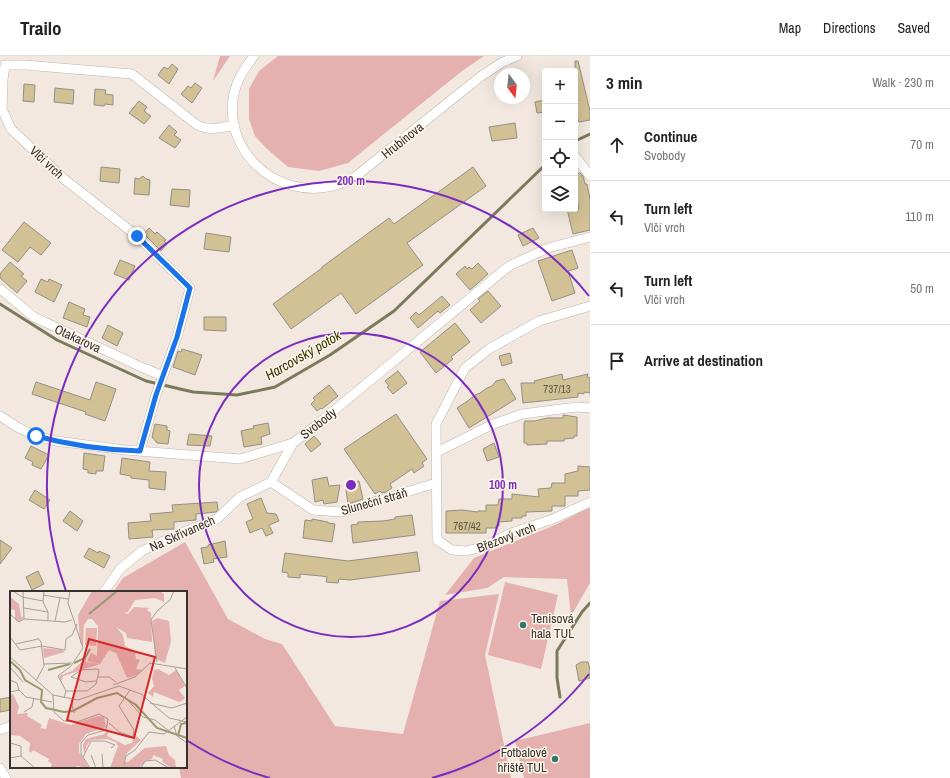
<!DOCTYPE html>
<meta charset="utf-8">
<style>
:root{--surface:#fff;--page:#f6f6f6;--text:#222;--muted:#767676;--line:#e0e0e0}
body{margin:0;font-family:"Archivo Narrow",sans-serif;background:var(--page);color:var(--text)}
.controls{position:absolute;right:12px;top:12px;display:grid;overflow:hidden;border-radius:4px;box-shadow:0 4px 16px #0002}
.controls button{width:36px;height:36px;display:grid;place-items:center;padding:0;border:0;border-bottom:1px solid var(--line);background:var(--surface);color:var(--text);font:20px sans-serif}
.compass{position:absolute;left:494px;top:12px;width:36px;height:36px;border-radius:50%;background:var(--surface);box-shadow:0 4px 16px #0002;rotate:165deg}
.stop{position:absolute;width:12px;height:12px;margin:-9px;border:3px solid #1a73e8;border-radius:50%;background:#fff}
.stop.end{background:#1a73e8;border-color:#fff;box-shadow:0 1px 4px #0008}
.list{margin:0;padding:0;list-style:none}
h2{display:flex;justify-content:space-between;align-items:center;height:52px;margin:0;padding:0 16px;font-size:17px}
h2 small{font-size:13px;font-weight:400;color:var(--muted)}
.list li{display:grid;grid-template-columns:26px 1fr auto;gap:12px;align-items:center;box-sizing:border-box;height:72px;padding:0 16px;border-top:1px solid var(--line)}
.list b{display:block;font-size:15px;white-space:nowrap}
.list p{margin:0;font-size:13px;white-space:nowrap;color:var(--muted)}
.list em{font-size:13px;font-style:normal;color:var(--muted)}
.icon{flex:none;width:22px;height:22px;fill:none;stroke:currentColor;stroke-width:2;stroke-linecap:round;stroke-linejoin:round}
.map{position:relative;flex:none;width:590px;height:722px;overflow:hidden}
header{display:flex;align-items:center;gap:24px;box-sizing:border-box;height:56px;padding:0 20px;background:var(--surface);border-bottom:1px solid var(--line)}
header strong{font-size:19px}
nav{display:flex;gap:22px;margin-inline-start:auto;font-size:14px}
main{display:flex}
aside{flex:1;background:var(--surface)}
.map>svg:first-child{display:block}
.green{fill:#e4b1ae}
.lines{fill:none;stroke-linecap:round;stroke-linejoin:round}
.stream{stroke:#7a7b5b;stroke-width:3}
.building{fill:#d2c195;stroke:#938f85}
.street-casing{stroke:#beb6ad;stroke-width:10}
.street{stroke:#fff;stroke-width:9}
.route{stroke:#1a73e8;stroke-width:5}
.ring{fill:none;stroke:#7b2cbf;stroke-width:2}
.poi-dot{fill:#33776a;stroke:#fff6ec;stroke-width:1.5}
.labels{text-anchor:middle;stroke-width:3;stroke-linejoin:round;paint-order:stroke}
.number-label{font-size:11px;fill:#5d5648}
.street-label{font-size:13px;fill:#36322f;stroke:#fff6ec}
.poi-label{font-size:13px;fill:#36322f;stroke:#fff6ec;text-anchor:start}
.water-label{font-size:14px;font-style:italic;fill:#363700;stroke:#fff6ec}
.inset-river{fill:none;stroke:#979a6e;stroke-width:2}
.inset-road{fill:none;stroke:#a79f99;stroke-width:1}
.view{fill:#d62828;fill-opacity:0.15;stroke:#d62828;stroke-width:2}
.inset-edge{fill:none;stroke:#36322f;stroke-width:2}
.centre{fill:#7b2cbf;stroke:#fff6ec;stroke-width:2}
.ring-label{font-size:12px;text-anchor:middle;font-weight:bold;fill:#7b2cbf;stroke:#fff6ec;stroke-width:3;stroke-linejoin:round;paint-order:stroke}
</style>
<header>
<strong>Trailo</strong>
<nav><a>Map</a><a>Directions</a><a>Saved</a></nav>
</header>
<main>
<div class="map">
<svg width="590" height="722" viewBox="0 0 590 722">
<rect width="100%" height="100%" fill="#f2e8df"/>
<g class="green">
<polygon points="220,0 230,0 213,25"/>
<polygon points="278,0 484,0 462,15 348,107 319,115 288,111 266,92 255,80 249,63 249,33 259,15"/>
<polygon points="590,451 590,527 571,560 567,523 504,521 487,532 445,539 474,502 555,469"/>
<polygon points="185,486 228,563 265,583 282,588 335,670 403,678 440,545 499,538 485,599 511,722 181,722 179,711 186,711 186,536 113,536 123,522"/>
<polygon points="505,526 558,539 541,613 488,599"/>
<polygon points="590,667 590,722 524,722 515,685"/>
</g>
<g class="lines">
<g class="stream">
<polyline points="575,85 590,78"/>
<polyline points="0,248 57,284 146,325 193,336 237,339 275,331 330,299 394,255 545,109"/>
<polyline points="560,641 557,622 557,595 582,556 590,547"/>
</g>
</g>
<g class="building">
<polygon points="575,5 578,5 590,55 590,64 579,66 575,55"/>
<polygon points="172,8 178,13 169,28 158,19 164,11 168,13"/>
<polygon points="195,27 202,32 192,47 181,38 188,30 191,32"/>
<polygon points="24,28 35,29 34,46 23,45"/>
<polygon points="55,32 74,34 73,48 54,46"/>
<polygon points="95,33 106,34 105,38 113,39 113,49 105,48 104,50 94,49"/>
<polygon points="545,44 545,56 537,57 535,46"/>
<polygon points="139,45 147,51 144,55 151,60 144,68 129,57"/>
<polygon points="515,67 517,82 492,85 489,71"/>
<polygon points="169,69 177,76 174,79 181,84 175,92 159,82"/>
<polygon points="101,111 120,113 119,127 100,125"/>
<polygon points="473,111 486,130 407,187 423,209 356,258 341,237 291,273 273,248 322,212 322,211 389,162 394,168"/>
<polygon points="580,117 583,120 585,128 587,128 590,143 590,174 573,178 567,153 579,153 575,131 575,118"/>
<polygon points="143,120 146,123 150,124 149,139 134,138 135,122 139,123"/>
<polygon points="172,133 190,134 189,151 170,149"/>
<polygon points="24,166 51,187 41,199 30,191 18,206 2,194"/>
<polygon points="149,172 155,178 157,176 166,184 164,185 167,188 161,195 144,178"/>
<polygon points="533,172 539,182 523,190 518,179"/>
<polygon points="206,177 231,181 229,196 204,193"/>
<polygon points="572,194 578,212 568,215 575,237 552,245 538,205"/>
<polygon points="120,204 135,210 129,224 114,218"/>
<polygon points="10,206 24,218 21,220 27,225 17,237 0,222 0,218"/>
<polygon points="478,207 488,218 470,234 456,218 465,210 467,213 469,211 472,213"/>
<polygon points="41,223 48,226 49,223 62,229 54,246 35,236"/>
<polygon points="488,235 501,250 481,267 470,254 480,245 478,243"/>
<polygon points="442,240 450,249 440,257 438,255 418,272 410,262 416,256 419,259"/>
<polygon points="69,246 85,253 83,259 90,261 87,271 63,262"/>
<polygon points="204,261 226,261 226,275 204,274"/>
<polygon points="455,267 470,286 451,301 453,303 436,317 420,296"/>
<polygon points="108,269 123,277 117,290 102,282"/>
<polygon points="182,293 202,299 195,319 173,311 178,295 181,296"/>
<polygon points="510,297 512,307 502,310 499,300"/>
<polygon points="398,315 407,327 393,338 387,331 389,330 385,325"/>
<polygon points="562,318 563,324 588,318 587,321 590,322 590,337 584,336 584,338 578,337 578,341 523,347 521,327 535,327 534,325"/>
<polygon points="504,323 516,343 469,372 457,352 469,344 475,339 480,337 487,332 492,330 496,325"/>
<polygon points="36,326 90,344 96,326 116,333 105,365 85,358 86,356 32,338"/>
<polygon points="329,329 338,340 322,353 321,352 317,355 311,348 315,344 313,342"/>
<polygon points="396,358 427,403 422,407 424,410 414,417 412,413 390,428 392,432 386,436 382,437 380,435 375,438 344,393"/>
<polygon points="563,359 577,361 577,380 574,380 574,382 564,383 564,385 547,385 547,388 527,389 527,387 524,387 524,367 525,365 535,365 547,362 563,362"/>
<polygon points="268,367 270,378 261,381 262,388 244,391 241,375 254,372 253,370"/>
<polygon points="155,368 167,370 167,374 170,375 168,388 157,387 152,381"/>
<polygon points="189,378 212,380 210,390 187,389"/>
<polygon points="314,380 321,388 311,396 305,388"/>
<polygon points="494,387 499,401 487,405 483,393"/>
<polygon points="31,390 49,399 41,413 32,409 33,406 25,402"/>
<polygon points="84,397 105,400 103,415 96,415 96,418 88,417 88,414 83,413"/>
<polygon points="122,402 150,406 149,415 166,416 165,434 149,432 149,424 131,422 131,420 120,418"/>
<polygon points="578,410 590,411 590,434 578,435 578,440 565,440 565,450 552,450 552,455 526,456 526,460 522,460 522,462 512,462 512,465 499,466 499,470 496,470 496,472 486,472 486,477 446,477 446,455 462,454 478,456 478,455 486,455 486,449 498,449 499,443 512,443 512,438 539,441 538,433 551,432 552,427 565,427 565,418 578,415"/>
<polygon points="327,421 329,430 340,429 337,446 324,448 323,444 315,446 312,424"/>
<polygon points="359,425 363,443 348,448 345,427"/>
<polygon points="35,434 50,444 44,453 29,444"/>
<polygon points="261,442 267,457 276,458 279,465 269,469 273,477 266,480 262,472 250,477 246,466 253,463 247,448"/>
<polygon points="217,446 218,454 216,456 196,458 196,464 174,466 174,473 152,474 153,481 129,483 128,467 151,465 150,458 173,456 172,449"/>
<polygon points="70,455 83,465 77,475 63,465"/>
<polygon points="412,459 415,479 353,487 351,469 358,468 358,466 383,465 395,463 395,461"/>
<polygon points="312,463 328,466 328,467 335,468 332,486 303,482 305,464 312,465"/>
<polygon points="0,484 12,492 0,508"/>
<polygon points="225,485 227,501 213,503 214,506 204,508 201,492 208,491 208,489"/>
<polygon points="89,492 98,497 99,495 110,500 104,512 84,501"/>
<polygon points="417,496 420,515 350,524 339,523 338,527 326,526 327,521 321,520 300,518 300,522 288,521 288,517 282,516 285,497 348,505"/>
<polygon points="38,515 44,528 32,534 26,521"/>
<polygon points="581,606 588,606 590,613 590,622 579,625 576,609"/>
<polygon points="11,641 11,654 0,656 0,643"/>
</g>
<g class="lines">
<defs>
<g id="street">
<path d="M254 0C245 11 237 24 234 37 222 95 276 144 333 130 341 128 348 125 355 121L480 21 501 7 517 0"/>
<polyline points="575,100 590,120"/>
<polyline points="0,233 34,261 141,311 163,320"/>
<polyline points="590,250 539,265 489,293 465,312 436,368 437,484 452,494 466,495 482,491 511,477 553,463 590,446"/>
<polyline points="0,360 17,371 36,380 56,385 125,394 240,403 293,387 314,371 509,210 548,192 590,181"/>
<path d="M140 395 156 339 177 281 190 232 137 180 64 123 11 73 2 53 3 24 5 9H25L132 18 197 69C210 75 220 72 234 69"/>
<polyline points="437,396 491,369 522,358 577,351 590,352"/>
<polyline points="271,426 313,454 341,456 436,427"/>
<polyline points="104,536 120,513 142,495 179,478 217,463 240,441 271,426 293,387"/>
<polyline points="0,674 11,670"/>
<polyline points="0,712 6,722"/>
</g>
</defs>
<use href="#street" class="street-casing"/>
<use href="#street" class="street"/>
</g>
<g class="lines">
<path class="route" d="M36 380C69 389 106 394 140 395L156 339 177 281 190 232 137 180"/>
</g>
<g class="ring">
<circle cx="351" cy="429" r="152"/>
<path d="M589 618A304 304 0 0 1 432 722M270 722A304 304 0 0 1 188 685M66 535A304 304 0 0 1 589 240"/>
</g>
<g class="poi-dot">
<circle cx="523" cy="569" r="4"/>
<circle cx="555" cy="703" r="4"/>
</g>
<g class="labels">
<g class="number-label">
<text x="557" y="337">737/13</text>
<text x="467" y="474">767/42</text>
</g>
<g class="street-label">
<text transform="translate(402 84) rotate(-39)" y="5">Hrubínova</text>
<text transform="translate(47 106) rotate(43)" y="5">Vlčí vrch</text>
<text transform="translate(78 282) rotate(25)" y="5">Otakarova</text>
<text transform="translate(318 367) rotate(-38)" y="5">Svobody</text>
<text transform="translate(374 445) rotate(-16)" y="5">Sluneční stráň</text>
<text transform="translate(182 477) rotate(-24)" y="5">Na Skřivanech</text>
<text transform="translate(506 481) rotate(-21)" y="5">Březový vrch</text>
</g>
<g class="poi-label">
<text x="531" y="567">Tenisová<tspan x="531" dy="15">hala TUL</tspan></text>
<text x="547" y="701" text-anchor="end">Fotbalové<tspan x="547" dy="15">hřiště TUL</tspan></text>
</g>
<g class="water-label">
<text transform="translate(303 299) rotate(-30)" y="5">Harcovský potok</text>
</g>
</g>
<g transform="translate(10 535)">
<rect width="177" height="177" fill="#f2e8df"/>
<path d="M82 0H150L154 3V11L145 7 125 9 118 21 113 22 118 23 124 16 139 17 137 19 141 22 142 51 117 47 116 42 106 36 113 44 115 55 125 60 126 68 130 69 126 78 133 79 125 85 117 87 106 62 99 59 90 73 77 70 81 62 87 65 88 35 82 28H78L74 34 73 56 70 51 68 24ZM0 6 9 13 11 25 14 27 10 30 5 29V19L0 18ZM147 27 159 30 161 50 155 72 148 69 145 65 142 30ZM76 37H87L86 55 75 54ZM33 57 52 59 55 61 34 67ZM76 67V71L90 73 53 85 51 91 49 85 62 80ZM148 78 159 84 166 79 175 95 169 99 175 107 173 109 169 111 144 101 143 106 138 102 144 95 142 87 144 79ZM3 103 9 116 7 123 18 122 17 125 32 134 30 137 36 138 39 127 61 134 88 125 94 126 96 136 76 143 69 153V161L79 177 67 175 65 177H40L42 173 38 170 39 168 23 159 21 162 19 160 20 152 10 145 0 144V104ZM100 138 97 145 115 154 122 152 125 144 131 149 117 162 114 171H118L135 157 156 155 159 164 165 169 166 177H161L152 170 153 168 143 164 142 168 135 170 129 177H100L108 155 106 151 97 148 81 149 77 154 74 163 73 154 76 148 94 143Z" fill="#e4b1ae"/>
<path class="inset-river" d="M79 23 107 0M0 70 10 79 15 89 32 99 31 111 36 117 54 121 63 120 87 107 107 102 126 114 147 137 177 147M64 72 75 67 80 58M38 79 60 73M168 145 171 133 176 132"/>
<path class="inset-road" d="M3 0 12 6 33 10M13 0 14 28M34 0 33 11 38 21V30M33 4 58 8M14 17 38 21M0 23 9 31 14 28 55 31 62 29M45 30 50 7M0 46 10 59 32 55M6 53 28 48M32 55 55 59 56 48 62 44 67 33M0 66 43 104 68 109 109 95 131 103 159 127 177 131M147 71 141 29 147 20 160 9 164 0M34 73 62 72M0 76 13 91M165 77 177 97M87 86H99L106 91M0 89 7 92 9 99M26 90 34 75 31 51 28 47M103 94 125 86 140 72 177 78M56 100H77L86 93 89 80 88 78 71 79 61 86 76 91 86 90M0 101 9 99 16 106 42 111M43 104 44 121 54 130 67 131 89 123 98 128 96 139 78 144 71 152V163L80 177M115 106 133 126 145 129 159 140M54 107 56 100 48 85 61 75 73 57 58 12 60 0M61 109 64 122M140 112 162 117 177 112M14 121 22 116 24 107M99 132 109 141 123 146 124 139 109 115 120 99M164 135 167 145 177 152M0 152 11 155V165M92 163 93 177M81 164 86 177M73 166 81 150H95L105 154 101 157M0 167 11 165 25 177M114 174 116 165 125 159 139 141 154 143 177 126M131 177 135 170 145 169 159 177"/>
<path class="view" d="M79 48 145 66 124 147 57 129Z"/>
<rect width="177" height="177" class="inset-edge"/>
</g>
<circle cx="351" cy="429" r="6" class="centre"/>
<g class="ring-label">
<text x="351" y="129">200 m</text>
<text x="503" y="433">100 m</text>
</g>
</svg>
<div class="controls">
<button>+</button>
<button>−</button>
<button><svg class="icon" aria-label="locate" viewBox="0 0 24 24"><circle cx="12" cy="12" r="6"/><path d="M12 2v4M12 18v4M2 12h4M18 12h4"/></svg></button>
<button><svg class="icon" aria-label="layers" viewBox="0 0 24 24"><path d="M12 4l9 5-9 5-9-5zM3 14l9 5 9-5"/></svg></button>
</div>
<svg class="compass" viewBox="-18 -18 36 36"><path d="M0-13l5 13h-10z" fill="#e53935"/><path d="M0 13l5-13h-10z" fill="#767676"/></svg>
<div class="stop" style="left:36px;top:380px"></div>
<div class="stop end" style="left:137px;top:180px"></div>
</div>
<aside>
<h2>3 min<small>Walk · 230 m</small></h2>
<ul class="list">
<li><svg class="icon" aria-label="ahead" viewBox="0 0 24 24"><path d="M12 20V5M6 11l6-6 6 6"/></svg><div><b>Continue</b><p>Svobody</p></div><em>70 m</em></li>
<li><svg class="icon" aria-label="left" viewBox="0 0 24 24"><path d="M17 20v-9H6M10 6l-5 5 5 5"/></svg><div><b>Turn left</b><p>Vlčí vrch</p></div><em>110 m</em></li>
<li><svg class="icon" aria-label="left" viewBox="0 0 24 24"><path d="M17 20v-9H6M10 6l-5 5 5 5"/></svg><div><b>Turn left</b><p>Vlčí vrch</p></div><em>50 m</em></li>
<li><svg class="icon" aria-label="arrive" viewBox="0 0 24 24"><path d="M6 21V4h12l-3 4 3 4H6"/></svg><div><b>Arrive at destination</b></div></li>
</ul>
</aside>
</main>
